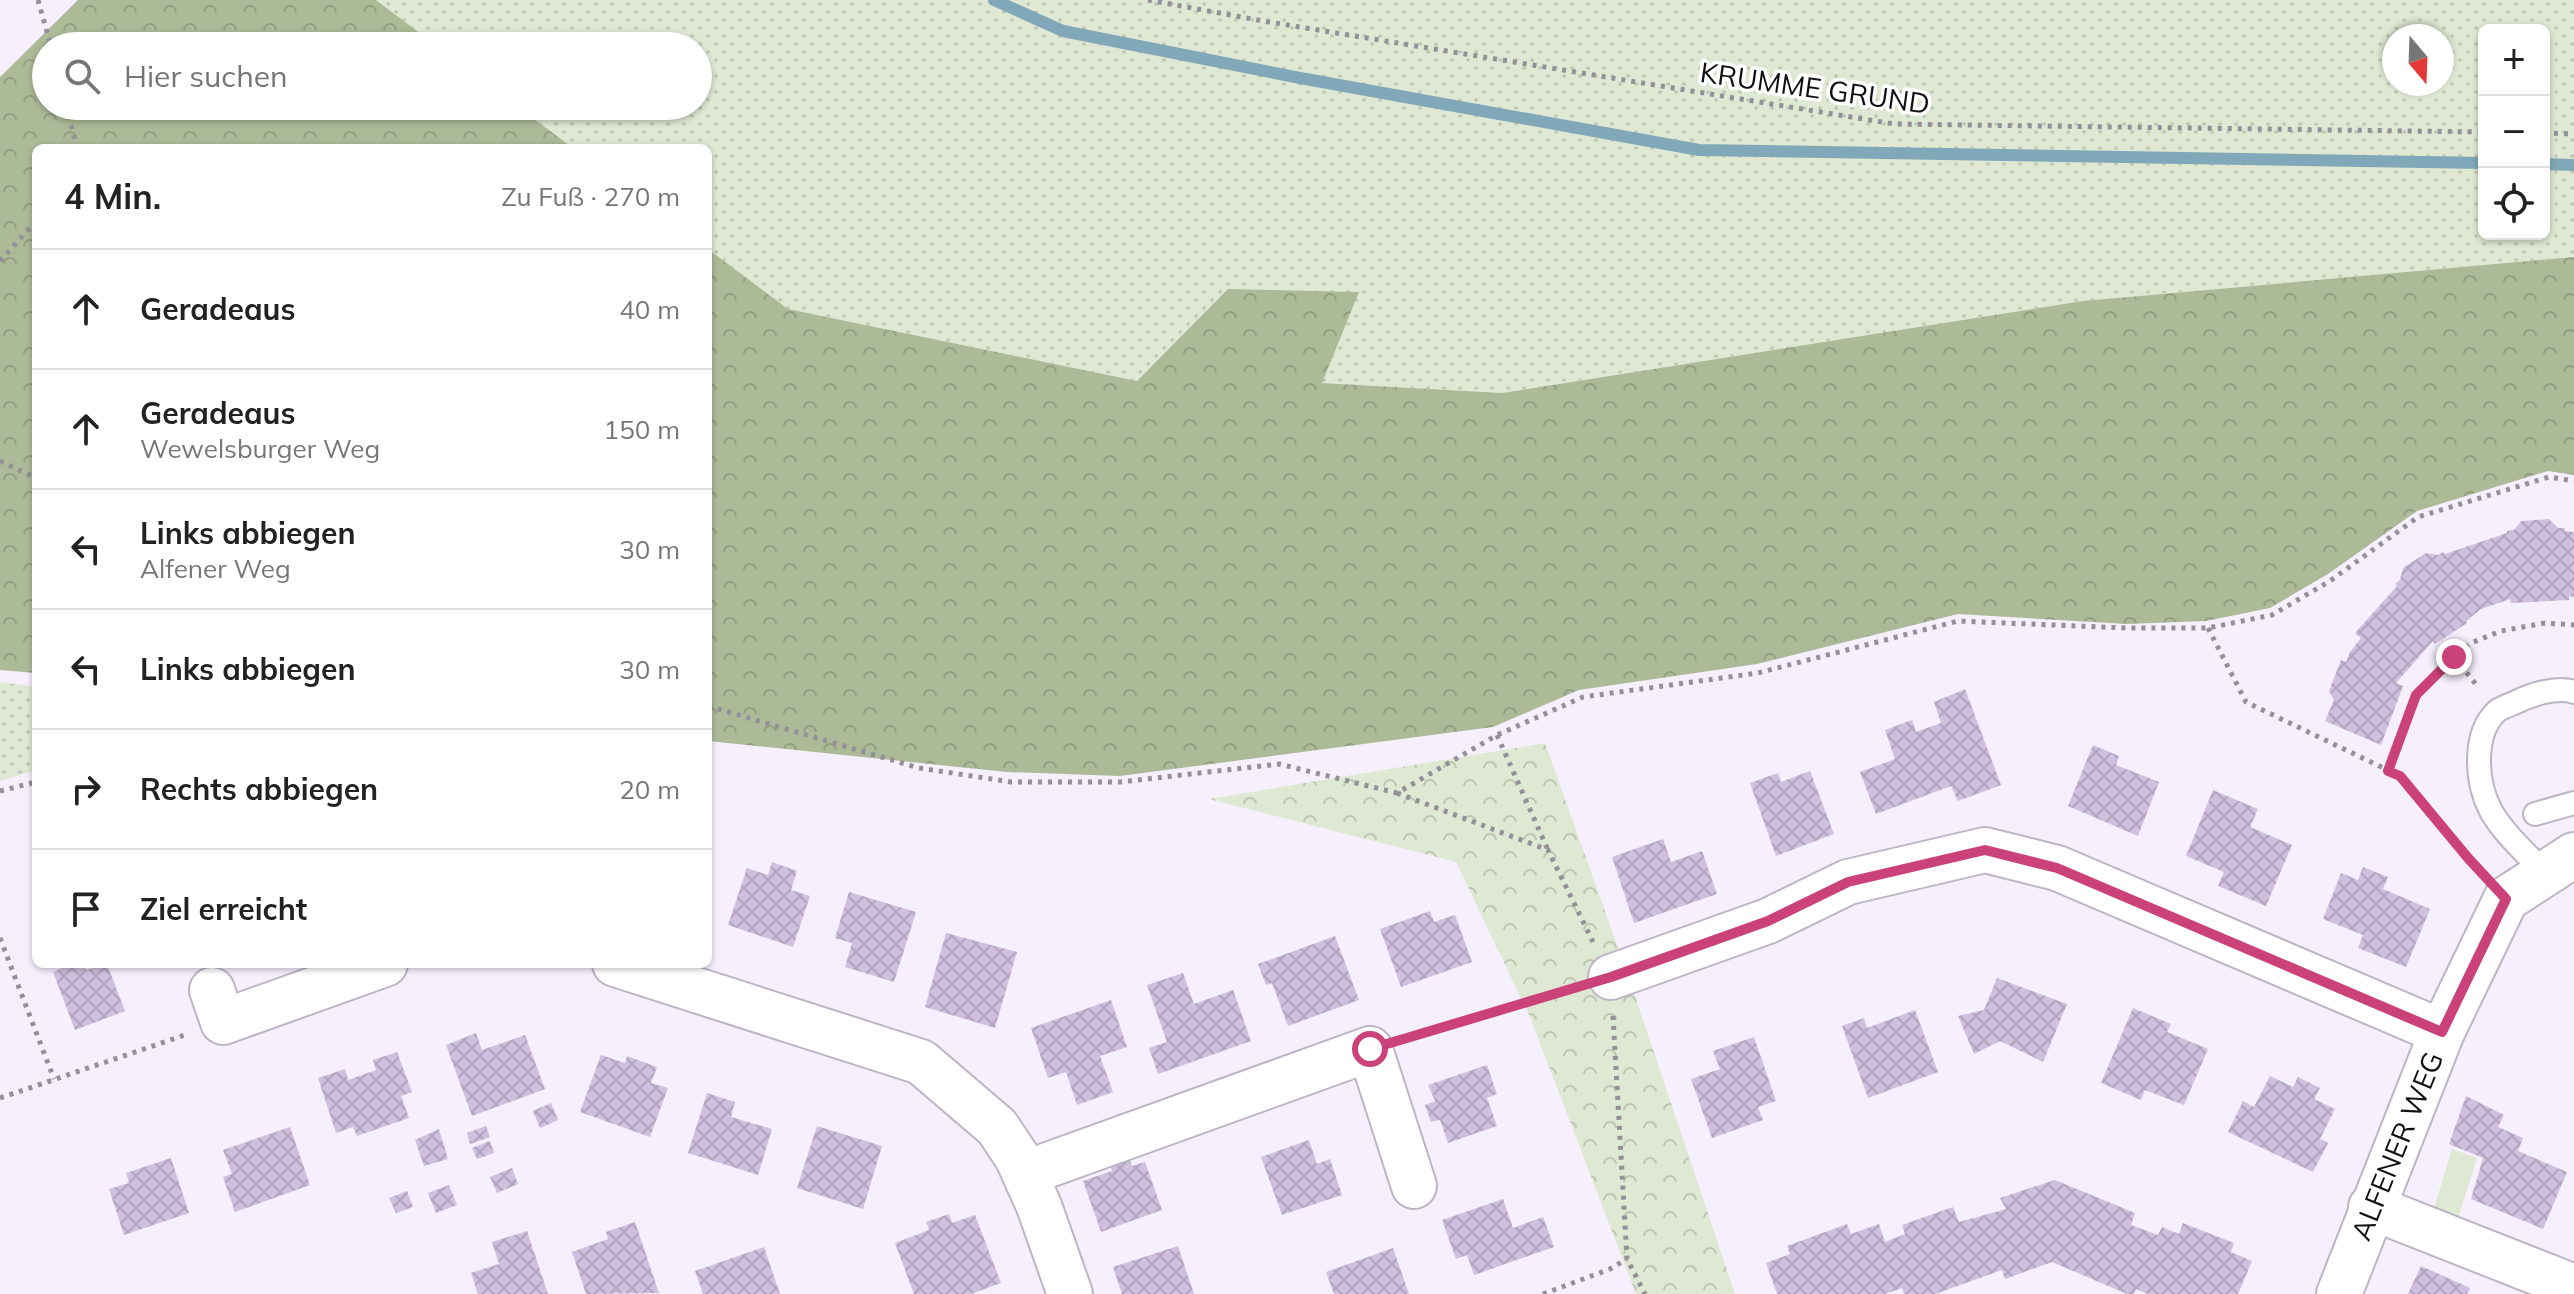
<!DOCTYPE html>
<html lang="de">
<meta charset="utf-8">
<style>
:root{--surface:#fff;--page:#f6f6f6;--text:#222;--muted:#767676;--line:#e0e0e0}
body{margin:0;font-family:Mulish,sans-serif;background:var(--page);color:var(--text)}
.controls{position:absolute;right:24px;top:24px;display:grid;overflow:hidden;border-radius:12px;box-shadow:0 2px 6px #0004}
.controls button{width:72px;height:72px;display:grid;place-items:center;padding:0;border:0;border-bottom:2px solid var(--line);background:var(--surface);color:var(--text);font:40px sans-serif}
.compass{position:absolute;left:2382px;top:24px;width:72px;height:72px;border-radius:50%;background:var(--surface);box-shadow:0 2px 6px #0004;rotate:161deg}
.stop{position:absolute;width:24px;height:24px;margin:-18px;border:6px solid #cb417a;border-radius:50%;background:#fff}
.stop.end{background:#cb417a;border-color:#fff;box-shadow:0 2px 8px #0008}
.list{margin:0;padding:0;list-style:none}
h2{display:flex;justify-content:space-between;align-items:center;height:104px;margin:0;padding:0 32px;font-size:34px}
h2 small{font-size:26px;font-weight:400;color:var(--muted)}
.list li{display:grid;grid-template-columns:52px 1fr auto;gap:24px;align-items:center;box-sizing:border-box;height:120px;padding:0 32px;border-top:2px solid var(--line)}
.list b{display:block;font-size:30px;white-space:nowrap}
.list p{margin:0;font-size:26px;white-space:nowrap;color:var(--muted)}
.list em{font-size:26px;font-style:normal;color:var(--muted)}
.icon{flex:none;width:44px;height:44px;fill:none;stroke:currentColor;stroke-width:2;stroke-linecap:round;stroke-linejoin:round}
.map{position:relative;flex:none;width:2574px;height:1294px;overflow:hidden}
.search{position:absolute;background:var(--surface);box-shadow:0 2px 6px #0004;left:32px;top:32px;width:680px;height:88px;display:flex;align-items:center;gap:20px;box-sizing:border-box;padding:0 28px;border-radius:44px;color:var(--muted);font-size:30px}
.panel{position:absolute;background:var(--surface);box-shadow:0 2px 6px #0004;left:32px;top:144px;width:680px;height:824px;border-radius:12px}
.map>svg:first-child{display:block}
.grass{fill:url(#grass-dots);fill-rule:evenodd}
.forest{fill:url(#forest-crowns)}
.park{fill:url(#park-crowns)}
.garden{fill:#dfe8d2}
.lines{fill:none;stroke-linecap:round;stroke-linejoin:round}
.stream{stroke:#81a8b8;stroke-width:12}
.building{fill:url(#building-cross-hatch)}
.service-casing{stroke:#bdb4c5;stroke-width:26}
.minor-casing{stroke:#bdb4c5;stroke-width:48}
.path{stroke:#948f99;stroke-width:5;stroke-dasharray:4 6;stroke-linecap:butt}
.service{stroke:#fff;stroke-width:22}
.minor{stroke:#fff;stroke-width:44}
.route{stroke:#cb417a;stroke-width:10}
.labels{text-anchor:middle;stroke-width:7;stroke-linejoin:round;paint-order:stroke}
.street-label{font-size:28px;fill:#110e14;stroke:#fff}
</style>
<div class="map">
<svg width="2574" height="1294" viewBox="0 0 2574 1294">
<defs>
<pattern id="grass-dots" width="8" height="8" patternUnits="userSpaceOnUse" patternTransform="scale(2)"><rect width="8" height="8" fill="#dfe8d2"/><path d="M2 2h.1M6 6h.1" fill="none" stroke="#bec6b3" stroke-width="1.8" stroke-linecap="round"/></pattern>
<pattern id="forest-crowns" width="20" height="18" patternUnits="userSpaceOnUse" patternTransform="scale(2)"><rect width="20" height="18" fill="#adba98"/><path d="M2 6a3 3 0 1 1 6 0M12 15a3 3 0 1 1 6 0" fill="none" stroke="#949f82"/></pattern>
<pattern id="park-crowns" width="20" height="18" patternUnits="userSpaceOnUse" patternTransform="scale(2)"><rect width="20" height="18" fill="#dfe8d2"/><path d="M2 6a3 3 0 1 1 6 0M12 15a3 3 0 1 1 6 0" fill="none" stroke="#bec6b3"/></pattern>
<pattern id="building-cross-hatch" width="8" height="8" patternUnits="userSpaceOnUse" patternTransform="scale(2)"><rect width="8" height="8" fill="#d0c0e0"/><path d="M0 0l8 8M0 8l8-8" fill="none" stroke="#b2a4bf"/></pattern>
</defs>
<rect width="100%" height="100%" fill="#f6effd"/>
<g class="grass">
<path d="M376 0H2574V257L2083 301 1502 393 1321 383 1229 289 1137 381 788 309 708 249V148H573L517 106H698V46H437ZM2484 30H2544V234H2484ZM2394 36H2442V84H2394Z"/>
<polygon points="0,682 36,687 36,770 0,781"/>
</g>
<g class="forest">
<polygon points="78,0 376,0 437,46 46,46 46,106 517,106 573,148 36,148 36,673 0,670 0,77"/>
<polygon points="708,249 788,309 1137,381 1228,289 1359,292 1322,383 1502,393 2083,301 2574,257 2574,475 2548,471 2417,511 2328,574 2270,608 2206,621 2127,624 1958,614 1757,664 1579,690 1493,727 1120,776 1007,772 708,741"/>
</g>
<polygon class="park" points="1545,743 1631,984 1735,1294 1636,1294 1530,1017 1456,862 1209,799"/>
<polygon class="garden" points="2452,1149 2477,1158 2456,1225 2432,1215"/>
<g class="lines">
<g class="stream">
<polyline points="994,0 1063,31 1300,78 1699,150 2484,163"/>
<polyline points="2544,164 2574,165"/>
</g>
</g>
<g class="building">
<polygon points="2549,519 2558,528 2565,528 2565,531 2574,532 2574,597 2569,596 2569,600 2511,603 2510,599 2496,604 2481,609 2466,621 2467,623 2435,644 2433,641 2396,683 2403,686 2381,745 2325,721 2334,700 2329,691 2341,660 2346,662 2350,652 2361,638 2355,633 2397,586 2395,584 2400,580 2403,568 2426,553 2438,555 2443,552 2445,554 2507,533 2507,531 2514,530 2521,521"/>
<polygon points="1965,689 2001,785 1958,801 1951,786 1876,814 1860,772 1895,759 1885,730 1912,720 1916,732 1941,723 1934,702"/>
<polygon points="2093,745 2119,756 2116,765 2159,782 2138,836 2068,806"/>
<polygon points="1810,771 1834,834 1776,856 1750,783 1778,773 1781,782"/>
<polygon points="2213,790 2258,809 2250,827 2292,845 2266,906 2218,886 2224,872 2186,856"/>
<polygon points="1663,839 1671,862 1702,851 1717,894 1634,923 1612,857"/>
<polygon points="772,862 797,871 791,890 810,896 793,947 728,925 747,868 768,875"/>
<polygon points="2363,867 2388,877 2383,889 2430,909 2406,967 2358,948 2363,935 2323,919 2341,873 2358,880"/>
<polygon points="849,892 916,912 894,982 845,967 852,943 835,938"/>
<polygon points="1430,911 1434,922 1455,915 1472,962 1401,987 1380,929"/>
<polygon points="946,933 1017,952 995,1028 925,1007"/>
<polygon points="1335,936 1359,1000 1288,1026 1272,983 1266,985 1258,964"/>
<polygon points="72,964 84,964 86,970 107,964 125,1011 75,1030 53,972"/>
<polygon points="1183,973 1194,1004 1233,990 1251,1041 1158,1074 1149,1048 1167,1042 1147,985"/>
<polygon points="1997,978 2067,1004 2043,1062 2000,1041 1974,1054 1958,1016 1984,1010"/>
<polygon points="1111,1000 1127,1047 1100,1056 1113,1092 1077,1105 1066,1072 1048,1078 1031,1028"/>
<polygon points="2133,1008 2171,1024 2167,1032 2208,1049 2184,1105 2145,1090 2141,1100 2101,1083"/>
<polygon points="1915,1010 1938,1072 1868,1098 1842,1026 1864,1018 1867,1028"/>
<polygon points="476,1033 482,1050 525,1035 545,1089 472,1116 446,1045"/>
<polygon points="1754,1037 1776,1101 1758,1107 1763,1120 1712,1138 1691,1079 1720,1069 1713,1051"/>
<polygon points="397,1052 412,1092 401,1096 409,1118 357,1136 353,1127 336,1133 318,1078 345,1069 348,1080 376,1070 373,1060"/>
<polygon points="601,1055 625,1063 627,1056 657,1067 651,1083 668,1088 650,1137 580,1112"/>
<polygon points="1487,1065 1497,1094 1487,1098 1497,1126 1448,1143 1440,1120 1431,1122 1425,1105 1435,1101 1428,1085"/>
<polygon points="2270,1076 2293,1087 2298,1077 2320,1088 2314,1099 2335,1109 2320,1139 2328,1143 2313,1172 2228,1132 2243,1101 2254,1107"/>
<polygon points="707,1093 735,1102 731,1117 772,1129 758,1175 688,1153"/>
<polygon points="2466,1096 2504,1115 2498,1127 2523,1138 2518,1151 2567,1172 2543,1229 2471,1199 2483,1158 2449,1144"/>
<polygon points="551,1103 558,1120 540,1128 533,1111"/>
<polygon points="486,1126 490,1137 470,1144 467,1133"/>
<polygon points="817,1126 882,1146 863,1209 797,1188"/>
<polygon points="290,1127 310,1185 235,1212 223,1177 232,1174 223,1150"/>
<polygon points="439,1129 448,1159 424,1166 415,1140"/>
<polygon points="1309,1140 1317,1164 1330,1159 1342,1195 1282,1215 1261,1157"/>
<polygon points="490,1141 494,1153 477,1159 472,1148"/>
<polygon points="1127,1154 1132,1166 1145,1162 1162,1210 1101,1232 1083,1181 1112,1171 1109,1161"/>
<polygon points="171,1158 189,1213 124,1235 109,1189 129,1183 126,1173"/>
<polygon points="512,1168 518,1184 497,1193 490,1177"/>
<polygon points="2055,1180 2135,1213 2131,1225 2158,1235 2162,1227 2179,1234 2183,1223 2234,1243 2231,1252 2252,1261 2238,1294 2148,1294 2136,1289 2134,1294 2127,1294 2052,1262 2005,1279 2002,1270 1935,1294 1904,1294 1902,1288 1885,1294 1777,1294 1766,1263 1790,1254 1787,1246 1847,1224 1851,1234 1879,1224 1885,1242 1905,1234 1902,1225 1953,1207 1959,1222 2006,1209 2000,1198"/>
<polygon points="449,1185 457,1205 436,1213 428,1193"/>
<polygon points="407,1191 413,1207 396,1213 389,1198"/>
<polygon points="1503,1199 1513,1228 1543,1217 1554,1247 1474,1275 1467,1255 1456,1259 1442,1220"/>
<polygon points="949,1214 952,1223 975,1215 1001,1283 971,1294 914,1294 895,1243 929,1230 926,1222"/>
<polygon points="635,1222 659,1293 586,1294 572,1252 608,1239 606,1232"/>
<polygon points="527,1231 548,1294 478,1294 471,1273 499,1264 492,1242"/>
<polygon points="1178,1246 1194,1294 1122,1294 1113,1267"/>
<polygon points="764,1247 780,1294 703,1294 695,1271"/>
<polygon points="1393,1248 1409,1294 1334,1294 1326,1272"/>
<polygon points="2421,1266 2470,1288 2467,1294 2408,1294"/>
</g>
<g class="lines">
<defs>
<g id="service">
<polyline points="2535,814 2574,803"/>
<path d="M2544 872C2526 853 2504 834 2491 811 2476 783 2472 734 2497 711 2501 708 2509 705 2514 703 2530 695 2556 686 2574 692"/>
</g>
<g id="minor">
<polyline points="615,964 921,1062 997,1127 1017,1157 1039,1206 1070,1294"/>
<polyline points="1611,977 1768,921 1848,882 1985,850 2057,868 2442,1032"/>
<polyline points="212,990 223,1022 385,964"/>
<polyline points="1026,1173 1370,1049 1414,1186"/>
<polyline points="2371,1207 2574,1287"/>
<polyline points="2339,1294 2442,1032 2506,899 2574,855"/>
</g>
</defs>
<use href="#service" class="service-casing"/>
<use href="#minor" class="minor-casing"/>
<g class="path">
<polyline points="38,0 51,46"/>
<polyline points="1148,0 1269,22 1894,124 2484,132"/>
<polyline points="66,106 77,148"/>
<polyline points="2544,133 2574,134"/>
<polyline points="0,261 36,221"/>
<polyline points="0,461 36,478"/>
<polyline points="2208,628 2246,702 2400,776 2478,869"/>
<polyline points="2454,657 2479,688"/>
<polyline points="708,706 919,768 1011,782 1120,782 1279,764 1397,793 1497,735 1583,697 1758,673 1958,621 2125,628 2208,628 2272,615 2330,581 2418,517 2549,477 2574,481"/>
<polyline points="1497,735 1548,850"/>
<polyline points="2388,771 2416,695 2443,665 2471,643 2501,631 2545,623 2574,625"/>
<polyline points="0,791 36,782"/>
<polyline points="1397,793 1548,850 1593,942"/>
<polyline points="0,938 54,1079"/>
<polyline points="1613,1016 1627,1259 1645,1294"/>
<polyline points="1408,1036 1571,988"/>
<polyline points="0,1098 185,1035"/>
<polyline points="1543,1294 1610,1269 1627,1259"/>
</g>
<use href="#service" class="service"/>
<use href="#minor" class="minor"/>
</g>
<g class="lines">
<polyline class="route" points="1370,1049 1611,977 1768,921 1848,882 1985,850 2057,868 2442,1032 2506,899 2468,858 2400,776 2388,771 2416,695 2454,657"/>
</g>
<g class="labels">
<g class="street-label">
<text transform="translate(1815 88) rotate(8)" y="10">KRUMME GRUND</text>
<text transform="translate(2397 1146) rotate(-68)" y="10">ALFENER WEG</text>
</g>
</g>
</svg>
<div class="controls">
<button>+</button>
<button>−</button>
<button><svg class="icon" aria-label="locate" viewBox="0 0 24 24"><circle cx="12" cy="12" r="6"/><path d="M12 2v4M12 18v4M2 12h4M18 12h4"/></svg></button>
</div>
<svg class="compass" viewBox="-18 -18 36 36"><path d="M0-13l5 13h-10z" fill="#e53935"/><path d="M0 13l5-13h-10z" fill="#767676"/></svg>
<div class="stop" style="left:1370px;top:1049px"></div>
<div class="stop end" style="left:2454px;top:657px"></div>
<div class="search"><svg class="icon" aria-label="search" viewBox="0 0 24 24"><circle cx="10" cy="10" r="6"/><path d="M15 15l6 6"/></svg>Hier suchen</div>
<section class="panel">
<h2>4 Min.<small>Zu Fuß · 270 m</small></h2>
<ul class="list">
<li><svg class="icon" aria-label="ahead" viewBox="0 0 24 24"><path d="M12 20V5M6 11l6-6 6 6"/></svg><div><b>Geradeaus</b></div><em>40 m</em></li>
<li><svg class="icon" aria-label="ahead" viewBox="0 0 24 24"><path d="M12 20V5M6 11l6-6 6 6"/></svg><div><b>Geradeaus</b><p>Wewelsburger Weg</p></div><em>150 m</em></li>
<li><svg class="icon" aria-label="left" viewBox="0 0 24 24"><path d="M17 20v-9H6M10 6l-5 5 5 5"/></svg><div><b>Links abbiegen</b><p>Alfener Weg</p></div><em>30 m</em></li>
<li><svg class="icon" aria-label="left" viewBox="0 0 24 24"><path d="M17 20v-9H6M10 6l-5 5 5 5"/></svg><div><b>Links abbiegen</b></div><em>30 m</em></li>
<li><svg class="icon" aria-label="right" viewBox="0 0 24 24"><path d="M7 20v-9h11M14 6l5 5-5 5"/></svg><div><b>Rechts abbiegen</b></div><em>20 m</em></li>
<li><svg class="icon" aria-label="arrive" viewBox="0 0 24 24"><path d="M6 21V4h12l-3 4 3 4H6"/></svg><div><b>Ziel erreicht</b></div></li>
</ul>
</section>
</div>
